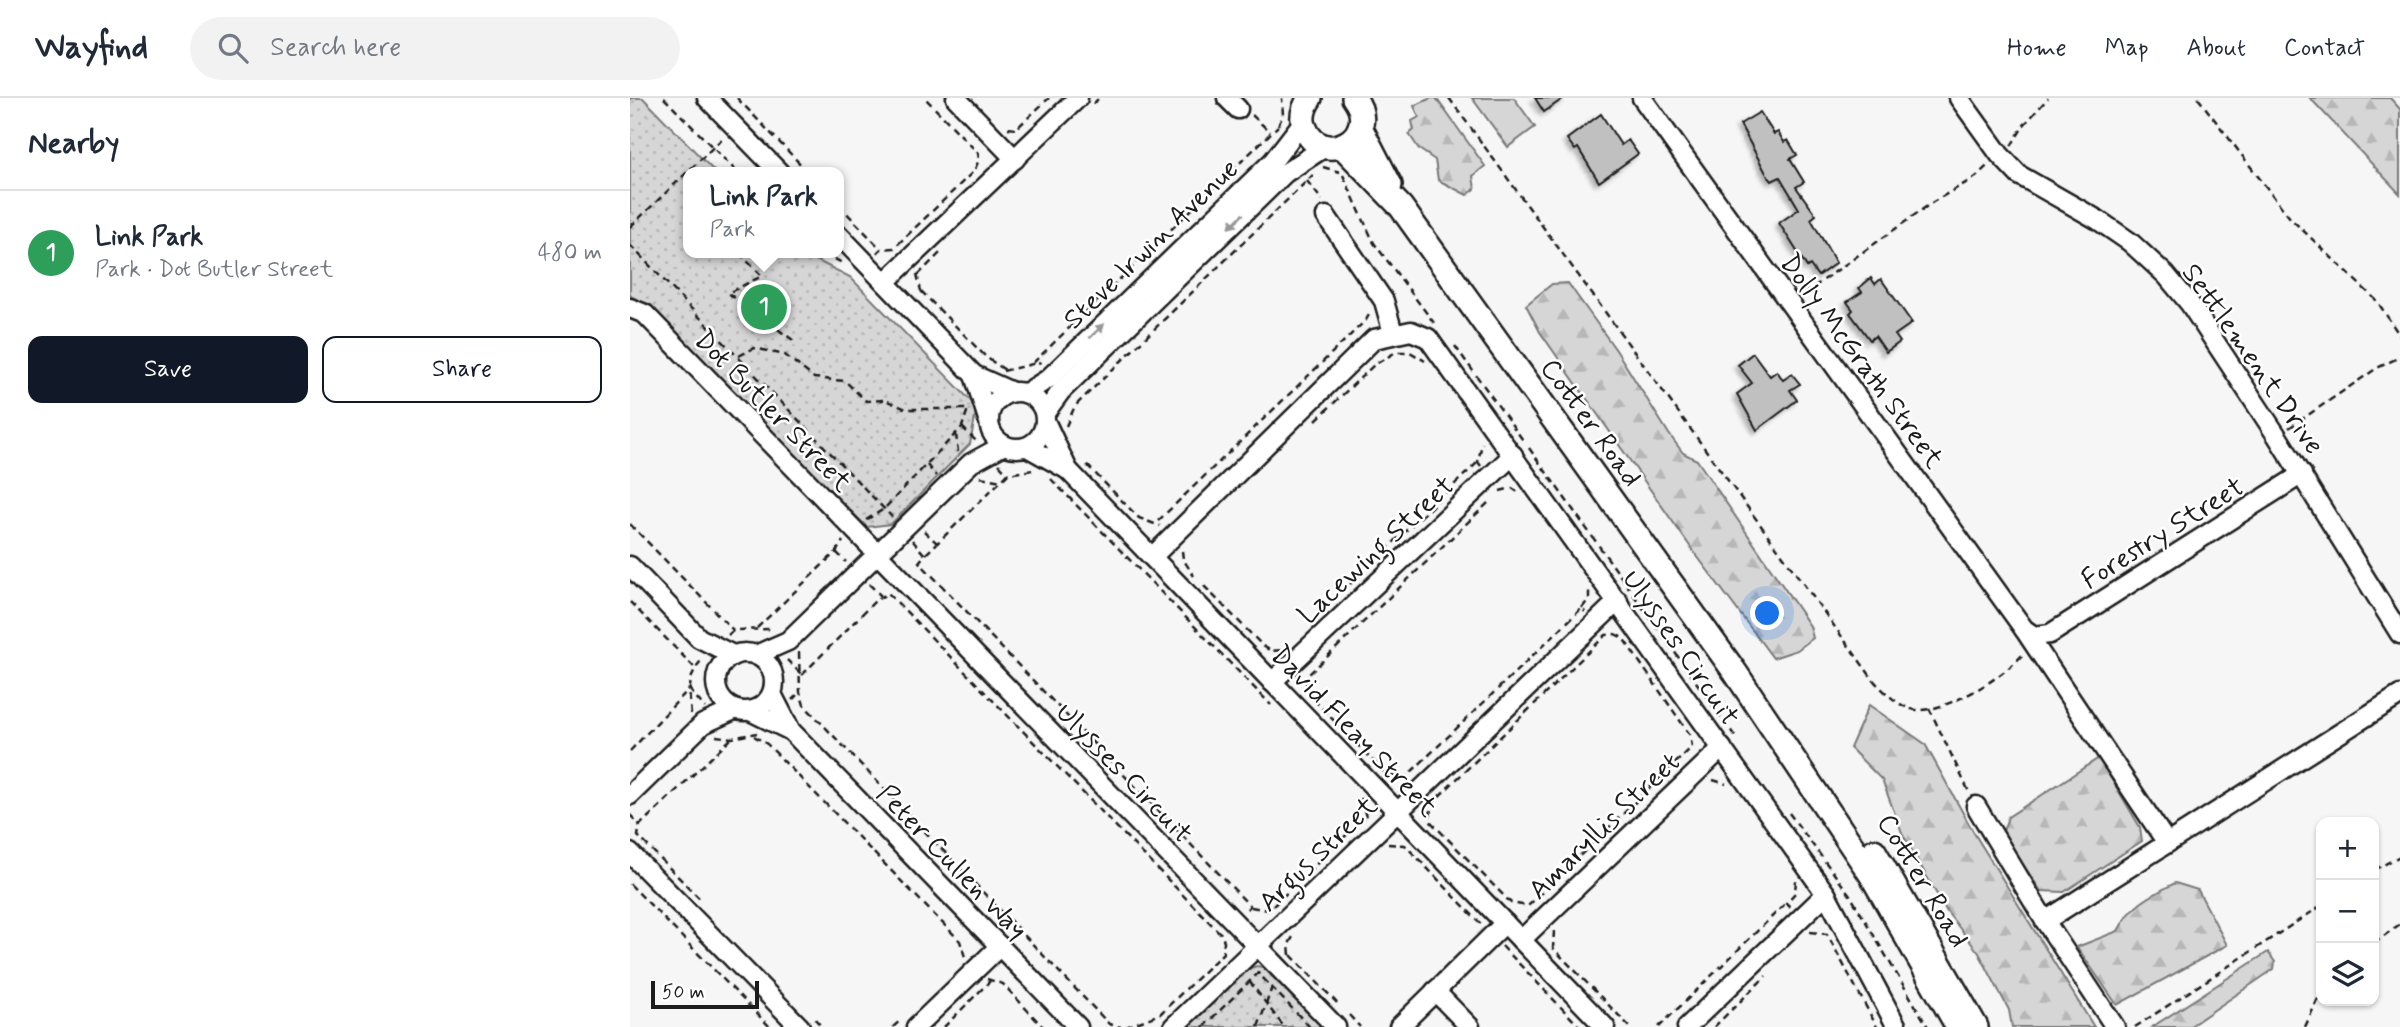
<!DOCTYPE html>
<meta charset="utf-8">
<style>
:root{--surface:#fff;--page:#f2f2f3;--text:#1f2937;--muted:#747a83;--line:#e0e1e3;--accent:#111827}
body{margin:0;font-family:Mynerve,sans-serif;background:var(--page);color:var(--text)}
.controls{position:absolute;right:21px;bottom:21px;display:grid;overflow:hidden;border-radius:14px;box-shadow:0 2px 5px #0004}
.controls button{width:63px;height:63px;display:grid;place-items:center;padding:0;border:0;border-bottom:2px solid var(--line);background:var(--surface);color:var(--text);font:35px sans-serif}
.scale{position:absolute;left:21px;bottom:18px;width:108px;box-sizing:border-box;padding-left:7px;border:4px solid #1c1c1c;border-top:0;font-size:19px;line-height:24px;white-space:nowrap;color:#1c1c1c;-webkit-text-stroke:5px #fff;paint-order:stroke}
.you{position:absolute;left:1138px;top:516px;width:24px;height:24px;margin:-18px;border:5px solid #fff;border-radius:50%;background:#1a73e8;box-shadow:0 0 0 10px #1a73e833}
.badge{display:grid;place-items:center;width:46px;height:46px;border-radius:50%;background:var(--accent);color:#fff;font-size:23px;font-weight:700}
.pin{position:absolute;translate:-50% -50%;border:4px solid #fff;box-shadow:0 2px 7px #0006}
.popup{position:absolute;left:53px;top:69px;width:161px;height:91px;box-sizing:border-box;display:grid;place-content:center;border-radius:14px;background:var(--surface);filter:drop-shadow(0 2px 5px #0005);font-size:23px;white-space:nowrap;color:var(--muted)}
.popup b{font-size:26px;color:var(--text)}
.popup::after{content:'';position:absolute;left:50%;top:100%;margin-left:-14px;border:14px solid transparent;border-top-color:var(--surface)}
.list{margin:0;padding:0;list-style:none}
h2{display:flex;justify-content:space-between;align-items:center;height:91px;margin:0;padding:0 28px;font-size:30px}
h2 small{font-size:23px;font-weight:400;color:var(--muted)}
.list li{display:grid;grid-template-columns:46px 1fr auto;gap:21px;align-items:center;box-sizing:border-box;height:126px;padding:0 28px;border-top:2px solid var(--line)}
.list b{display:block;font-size:26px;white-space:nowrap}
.list p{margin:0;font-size:23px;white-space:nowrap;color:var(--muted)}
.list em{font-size:23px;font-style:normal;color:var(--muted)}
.actions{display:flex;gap:14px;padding:21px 28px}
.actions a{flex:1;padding:16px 0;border:2px solid var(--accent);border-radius:14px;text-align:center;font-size:24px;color:var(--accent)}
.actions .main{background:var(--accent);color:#fff}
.icon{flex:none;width:38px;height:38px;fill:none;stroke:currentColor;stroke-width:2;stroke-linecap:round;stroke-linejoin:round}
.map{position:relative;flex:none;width:1770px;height:929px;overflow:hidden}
header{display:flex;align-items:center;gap:42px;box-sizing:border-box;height:98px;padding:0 35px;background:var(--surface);border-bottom:2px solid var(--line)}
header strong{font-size:33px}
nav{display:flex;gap:38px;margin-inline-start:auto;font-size:24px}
.search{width:490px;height:63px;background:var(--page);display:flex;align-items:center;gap:18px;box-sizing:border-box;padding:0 24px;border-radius:38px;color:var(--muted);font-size:26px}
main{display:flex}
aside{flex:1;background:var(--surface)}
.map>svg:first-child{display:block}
.forest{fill:url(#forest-firs);stroke:#797979;stroke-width:2}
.park{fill:url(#park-dots);stroke:#797979;stroke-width:2}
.pitch{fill:#d6d6d6;stroke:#797979;stroke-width:2}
.building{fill:#c0c0c0;stroke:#1c1c1c;stroke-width:2;filter:url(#shadow)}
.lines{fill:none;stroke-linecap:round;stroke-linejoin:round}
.minor-casing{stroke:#1c1c1c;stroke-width:23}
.major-casing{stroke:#1c1c1c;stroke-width:28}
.path{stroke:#1c1c1c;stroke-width:2.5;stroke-dasharray:7 5;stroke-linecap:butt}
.minor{stroke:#fff;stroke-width:18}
.major{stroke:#fff;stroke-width:23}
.oneway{fill:#999}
.labels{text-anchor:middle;stroke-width:5;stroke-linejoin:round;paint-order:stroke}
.street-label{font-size:28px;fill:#1c1c1c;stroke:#fff}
</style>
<header>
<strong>Wayfind</strong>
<div class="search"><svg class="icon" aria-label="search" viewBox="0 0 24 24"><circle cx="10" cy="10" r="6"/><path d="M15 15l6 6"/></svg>Search here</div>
<nav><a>Home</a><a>Map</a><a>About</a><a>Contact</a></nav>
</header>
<main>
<aside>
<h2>Nearby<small></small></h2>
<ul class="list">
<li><span class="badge" style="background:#2e9e5b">1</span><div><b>Link Park</b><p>Park · Dot Butler Street</p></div><em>480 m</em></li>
</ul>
<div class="actions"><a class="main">Save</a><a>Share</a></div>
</aside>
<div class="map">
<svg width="1770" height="929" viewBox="0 0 1770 929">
<defs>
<pattern id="forest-firs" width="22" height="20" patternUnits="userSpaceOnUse" patternTransform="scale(1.75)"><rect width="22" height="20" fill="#d6d6d6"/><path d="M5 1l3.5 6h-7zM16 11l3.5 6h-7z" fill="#b7b7b7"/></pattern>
<pattern id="park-dots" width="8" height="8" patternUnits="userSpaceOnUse" patternTransform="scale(1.75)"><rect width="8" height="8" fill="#d6d6d6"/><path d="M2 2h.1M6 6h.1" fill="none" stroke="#b7b7b7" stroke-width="1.8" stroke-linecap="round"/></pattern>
<filter id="shadow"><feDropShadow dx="-3.5" dy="3.5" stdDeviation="2" flood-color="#0004"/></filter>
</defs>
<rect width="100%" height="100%" fill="#f6f6f6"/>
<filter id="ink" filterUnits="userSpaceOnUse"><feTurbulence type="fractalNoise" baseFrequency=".0143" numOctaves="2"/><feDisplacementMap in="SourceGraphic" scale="14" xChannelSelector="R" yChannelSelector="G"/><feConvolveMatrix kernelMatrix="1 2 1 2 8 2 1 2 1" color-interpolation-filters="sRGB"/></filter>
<g filter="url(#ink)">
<g class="forest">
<polygon points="801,0 806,0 855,68 843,78 845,91 837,97 808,82 805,62 789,51 779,36 784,32 782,23 789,19 784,8"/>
<polygon points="1680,0 1760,0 1770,11 1770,96"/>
<polygon points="938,185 986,252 1039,336 1053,355 1067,362 1180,528 1183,540 1167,552 1143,560 1064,454 910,234 896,207 922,186"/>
<polygon points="1239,607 1295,646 1344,735 1464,929 1382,929 1379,912 1349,855 1317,814 1273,737 1252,682 1220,650"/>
<polygon points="1469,660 1510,729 1512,743 1434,794 1411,793 1372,736 1378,719"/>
<path d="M1545 785 1568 792 1597 847 1487 907 1447 849 1488 833C1501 807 1520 798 1545 785Z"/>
<polygon points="1638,854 1645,864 1644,871 1559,929 1522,929"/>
</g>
<g class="park">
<polygon points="0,0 13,0 85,74 59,74 59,155 172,155 220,179 347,309 340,346 261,426 237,429 0,197"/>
<polygon points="627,868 636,870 694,929 554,929 614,872"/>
</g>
<polygon class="pitch" points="842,0 884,0 905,29 878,49"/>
<g class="building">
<polygon points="905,0 934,0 914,14"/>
<polygon points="1130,14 1144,36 1148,34 1154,44 1158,42 1167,57 1160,61 1174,84 1166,89 1186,117 1181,121 1206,165 1188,178 1180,167 1177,169 1149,125 1169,111 1150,79 1142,83 1137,77 1110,26"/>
<polygon points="971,16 991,47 998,42 1008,56 969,84 948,50 945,52 937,41"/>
<polygon points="1241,180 1245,186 1251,181 1282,225 1265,237 1270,244 1256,254 1245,238 1240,242 1220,215 1223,212 1217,204 1232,194 1229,190"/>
<polygon points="1123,255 1140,278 1147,273 1153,282 1162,276 1170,286 1160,292 1167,302 1127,332 1107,296 1122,285 1108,267"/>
</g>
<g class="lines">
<defs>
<g id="minor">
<polyline points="77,0 149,74"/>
<polyline points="326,0 385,61"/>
<polyline points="597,0 608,11"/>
<polyline points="1012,0 1394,531 1404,538 1420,536 1672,376"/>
<polyline points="1329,0 1370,57 1389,77 1468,122 1500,144 1536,177 1560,206 1647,338 1770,536"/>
<polyline points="696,118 754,203 763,235"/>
<polyline points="209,137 344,277 382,294"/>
<polyline points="255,184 448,0"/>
<polyline points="0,210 15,216 706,929"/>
<polyline points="344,277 358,321"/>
<circle cx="387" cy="322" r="28"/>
<polyline points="396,295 418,281 643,63 673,24"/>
<polyline points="415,315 431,293 655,75 695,49"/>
<polyline points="416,325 438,372"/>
<polyline points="397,349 438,372 975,929"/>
<polyline points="522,459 744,241 781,233 798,240 1196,796 1267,929"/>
<polyline points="0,468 69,540 103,557"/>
<polyline points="1394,531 1537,745"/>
<circle cx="115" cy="584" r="29"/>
<polyline points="126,557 158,543 341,365 374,347"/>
<polyline points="642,584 883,357"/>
<polyline points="142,596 161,633 448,929"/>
<polyline points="120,613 161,633"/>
<polyline points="0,697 73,626 104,612"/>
<polyline points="1346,708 1415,823 1485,929"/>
<polyline points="0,755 170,929"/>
<polyline points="1415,823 1770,597"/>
<polyline points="891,842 1092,650"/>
<polyline points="805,893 840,929"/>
<polyline points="286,929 370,848"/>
<polyline points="543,929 988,503"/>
<polyline points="769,929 875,825"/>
<polyline points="1057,929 1196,796"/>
</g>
<g id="major">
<path d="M680 0C674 9 670 19 675 30 691 71 753 39 724 0"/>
<polyline points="730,29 760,87"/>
<polyline points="712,48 771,109 1105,574 1242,778 1328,929"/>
<polyline points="1244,753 1346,929"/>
</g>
</defs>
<use href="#minor" class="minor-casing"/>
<use href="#major" class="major-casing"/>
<g class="path">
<polyline points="34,0 107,74"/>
<polyline points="107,0 178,74"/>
<path d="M819 0 1245 584C1256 595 1270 610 1286 612 1317 614 1374 579 1393 556"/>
<polyline points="1568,0 1660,120 1747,203 1770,238"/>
<polyline points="463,6 469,0"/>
<polyline points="622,17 640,34"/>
<polyline points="648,27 653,18 652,0"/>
<polyline points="378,30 386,31 419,0"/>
<polyline points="1381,48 1394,27 1418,0"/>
<polyline points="693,69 710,74"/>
<polyline points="713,77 744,145 804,225"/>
<polyline points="677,83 692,102"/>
<polyline points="209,107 250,150"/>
<polyline points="0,129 95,38"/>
<polyline points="0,147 262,419"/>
<polyline points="109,155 132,178 98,195 167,245"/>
<polyline points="194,155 214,166"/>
<polyline points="247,155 251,151 264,150 344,73 349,62 348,55 295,0"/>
<polyline points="287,176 291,193"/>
<polyline points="288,177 313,152"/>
<polyline points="291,193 357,260 375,272"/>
<polyline points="1174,196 1303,104 1346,79 1357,68"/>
<polyline points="825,248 895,345"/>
<polyline points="109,258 124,250 155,257 184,280 215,283 236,303 255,302 276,311 336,311"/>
<polyline points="403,265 648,28"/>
<polyline points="373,273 411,264"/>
<polyline points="686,322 744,267 766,254 780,254 795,263"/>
<polyline points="436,328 445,308 683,77"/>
<polyline points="332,329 347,344"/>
<polyline points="1659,330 1747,270 1770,259"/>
<polyline points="326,336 328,354"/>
<polyline points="899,350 999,490"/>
<polyline points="369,366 378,376"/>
<polyline points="297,367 306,378"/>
<polyline points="457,367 509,420 530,428"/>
<polyline points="851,368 848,364 852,345"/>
<polyline points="350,379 371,383"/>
<polyline points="421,381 641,607"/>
<polyline points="870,393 882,390 889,395"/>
<polyline points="858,405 677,578 676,588 680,598 758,678 776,679 952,510 955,514"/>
<polyline points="236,422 254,411 332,329 339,308"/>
<polyline points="528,423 736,222 740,215"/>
<polyline points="0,426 103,532"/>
<polyline points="294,433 307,445"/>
<polyline points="282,442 295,457 289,464 620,808 614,814"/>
<polyline points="552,453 553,461 564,478"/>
<polyline points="206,454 216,464"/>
<polyline points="296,456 378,376 403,372"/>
<polyline points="239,486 251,498"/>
<polyline points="720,486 848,364"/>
<polyline points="574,488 633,548 641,553 653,552"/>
<polyline points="1003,496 1107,641"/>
<polyline points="0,504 64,569"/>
<polyline points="952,510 959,501 959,491"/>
<polyline points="127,530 206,454 213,443"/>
<polygon points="985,536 993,540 1060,637 1062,649 898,808 881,805 800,723 801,706 976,537"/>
<polyline points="98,537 104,532 142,531"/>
<polyline points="169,554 170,594 174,607 479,926 491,929"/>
<polyline points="157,562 172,577"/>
<polyline points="172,577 245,503 258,495 590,835"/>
<polyline points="59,591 75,610"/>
<polyline points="162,602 170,594"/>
<polyline points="1299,610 1340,696"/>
<path d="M61 616C59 596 57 576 73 561"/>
<polyline points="86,638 102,640 127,635"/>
<polyline points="124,638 137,646 330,843 335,859"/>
<polyline points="0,653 59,591"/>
<polyline points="1083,682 1096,686"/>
<polyline points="731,700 737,723"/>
<polyline points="1159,715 1220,797 1298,929"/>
<polyline points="0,717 10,727"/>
<polyline points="758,746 775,747 851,826"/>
<polyline points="1744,772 1770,758"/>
<polyline points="0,786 140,929"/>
<polyline points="69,800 8,738 10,727 102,640"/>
<polyline points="621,809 639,812 734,720"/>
<polyline points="1160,809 1156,805 1165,795 1166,782"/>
<polyline points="924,833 923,850 1000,929"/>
<polyline points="1180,834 1197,836 1247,929"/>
<polyline points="1744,845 1770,826"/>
<polyline points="872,848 950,929"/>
<polyline points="660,857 659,846 664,837"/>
<polyline points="661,857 707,905"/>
<polyline points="357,881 373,886 413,929"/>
<polyline points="619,883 654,929"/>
<polyline points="719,917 730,929"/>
<polyline points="185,921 192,929"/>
<polyline points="263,929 271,922"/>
<polyline points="314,929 360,883"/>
<polyline points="496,929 530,916 593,855 594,843 590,834"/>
<polyline points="573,929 628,875 680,929"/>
<polyline points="628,929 642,889"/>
<polyline points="1029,929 1156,805"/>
<polyline points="1084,929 1136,878"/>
<polyline points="1505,929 1691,808"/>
<polyline points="1675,929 1691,894"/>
</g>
<use href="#minor" class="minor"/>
<use href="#major" class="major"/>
</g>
<defs><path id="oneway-solid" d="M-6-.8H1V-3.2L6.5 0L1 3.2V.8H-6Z" transform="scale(1.75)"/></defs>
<g class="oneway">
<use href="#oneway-solid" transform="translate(606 123) rotate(136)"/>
<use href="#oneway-solid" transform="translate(467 233) rotate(-44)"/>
</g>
</g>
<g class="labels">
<g class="street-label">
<text transform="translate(520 145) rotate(-44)" y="10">Steve Irwin Avenue</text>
<text transform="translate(1624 260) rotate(55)" y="10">Settlement Drive</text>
<text transform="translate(1233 262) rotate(54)" y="10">Dolly McGrath Street</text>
<text transform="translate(144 312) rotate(46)" y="10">Dot Butler Street</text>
<text transform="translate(962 324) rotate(54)" y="10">Cotter Road</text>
<text transform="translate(1532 434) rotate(-32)" y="10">Forestry Street</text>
<text transform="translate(745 451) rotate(-43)" y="10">Lacewing Street</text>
<text transform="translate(1052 549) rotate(55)" y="10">Ulysses Circuit</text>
<text transform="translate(725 632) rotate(46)" y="10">David Fleay Street</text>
<text transform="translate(495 674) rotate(46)" y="10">Ulysses Circuit</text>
<text transform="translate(973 727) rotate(-44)" y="10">Amaryllis Street</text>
<text transform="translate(687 755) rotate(-44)" y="10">Argus Street</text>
<text transform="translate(323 763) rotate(46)" y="10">Peter Cullen Way</text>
<text transform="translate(1294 782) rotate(59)" y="10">Cotter Road</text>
</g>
</g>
</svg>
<div class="controls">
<button>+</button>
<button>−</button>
<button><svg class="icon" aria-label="layers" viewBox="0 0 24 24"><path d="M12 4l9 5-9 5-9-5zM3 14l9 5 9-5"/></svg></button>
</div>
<div class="scale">50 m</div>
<div class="you"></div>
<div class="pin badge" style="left:134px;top:209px;background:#2e9e5b">1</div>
<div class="popup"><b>Link Park</b>Park</div>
</div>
</main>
